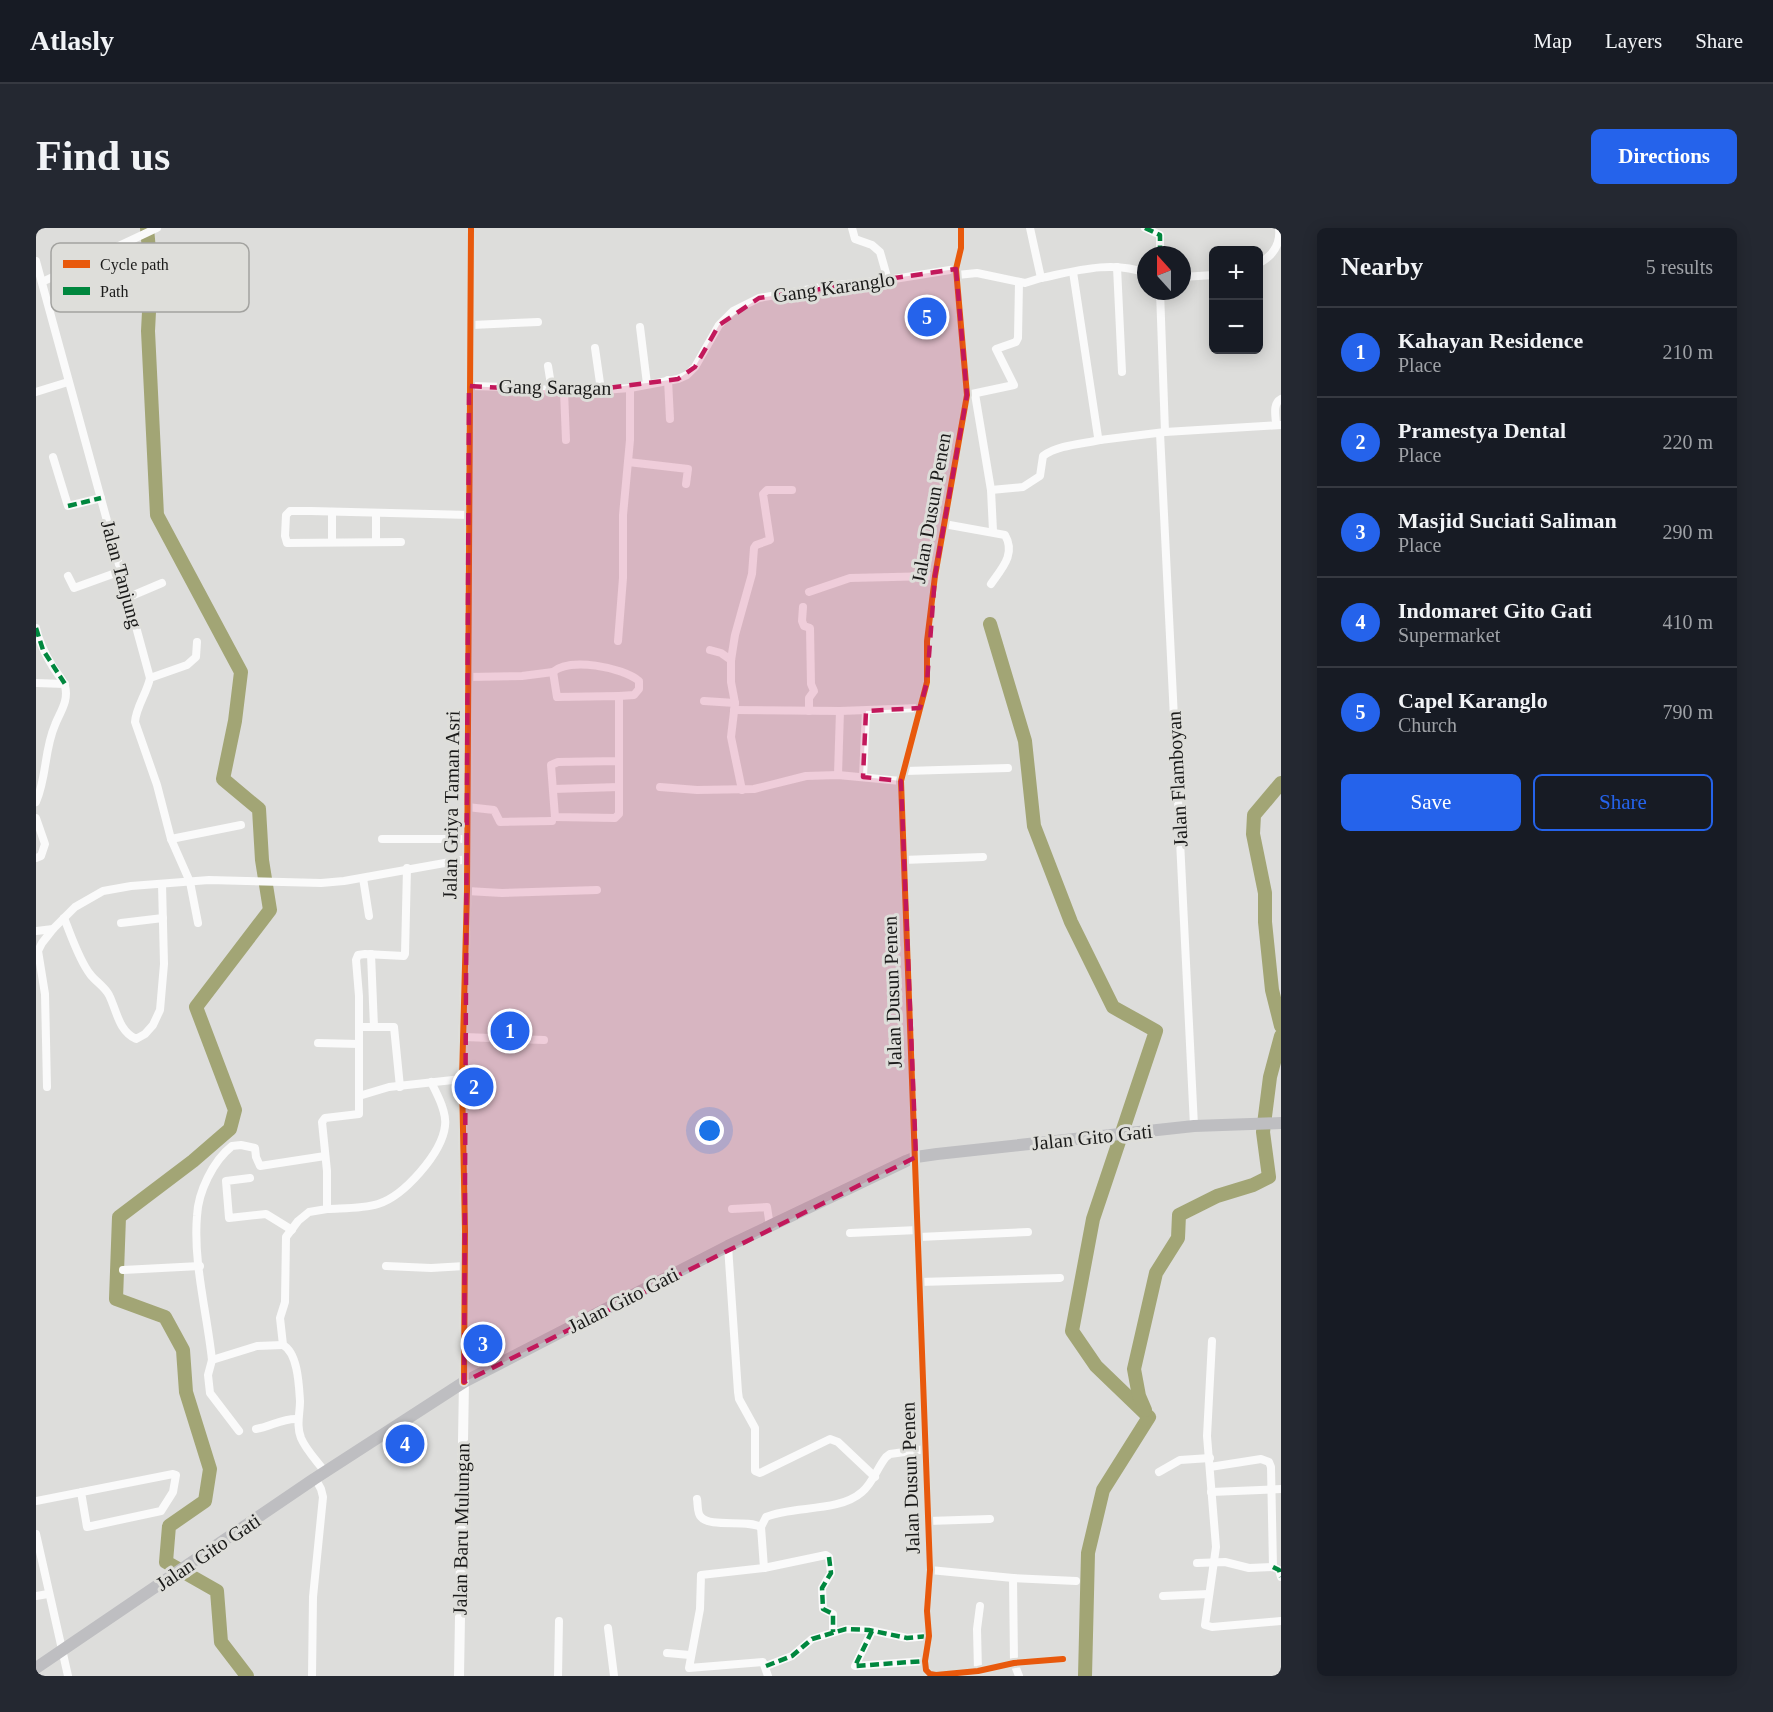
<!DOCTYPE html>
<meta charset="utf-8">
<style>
:root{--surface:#171b24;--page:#242831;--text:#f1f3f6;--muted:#9ea1a6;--line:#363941;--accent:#2563eb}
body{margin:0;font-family:"Times New Roman",serif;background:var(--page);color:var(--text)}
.controls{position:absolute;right:18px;top:18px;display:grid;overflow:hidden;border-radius:9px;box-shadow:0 3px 15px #0003}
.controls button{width:54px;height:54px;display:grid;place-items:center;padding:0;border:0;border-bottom:2px solid var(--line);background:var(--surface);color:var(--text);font:30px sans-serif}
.compass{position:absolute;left:1101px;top:18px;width:54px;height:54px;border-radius:50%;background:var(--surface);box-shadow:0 3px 15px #0003;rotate:339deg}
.you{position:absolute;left:674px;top:903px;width:21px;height:21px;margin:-15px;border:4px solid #fff;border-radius:50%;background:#1a73e8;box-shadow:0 0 0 9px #1a73e833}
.badge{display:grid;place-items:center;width:39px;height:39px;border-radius:50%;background:var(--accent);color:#fff;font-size:20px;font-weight:700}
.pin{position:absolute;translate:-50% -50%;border:3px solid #fff;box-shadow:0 2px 6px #0006}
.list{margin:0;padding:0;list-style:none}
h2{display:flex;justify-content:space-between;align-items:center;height:78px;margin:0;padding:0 24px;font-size:26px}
h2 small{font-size:20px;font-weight:400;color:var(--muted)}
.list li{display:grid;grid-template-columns:39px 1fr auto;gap:18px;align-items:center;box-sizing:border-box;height:90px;padding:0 24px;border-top:2px solid var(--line)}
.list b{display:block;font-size:22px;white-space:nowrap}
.list p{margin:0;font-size:20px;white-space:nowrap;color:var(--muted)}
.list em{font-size:20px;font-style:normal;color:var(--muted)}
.actions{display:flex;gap:12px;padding:18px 24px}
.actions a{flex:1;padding:14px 0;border:2px solid var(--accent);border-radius:9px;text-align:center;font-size:21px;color:var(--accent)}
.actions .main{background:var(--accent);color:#fff}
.map{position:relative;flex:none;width:1245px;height:1448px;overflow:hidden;border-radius:9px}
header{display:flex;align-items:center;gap:36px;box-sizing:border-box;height:84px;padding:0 30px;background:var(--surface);border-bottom:2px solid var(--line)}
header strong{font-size:28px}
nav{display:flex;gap:33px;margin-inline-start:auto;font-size:21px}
.intro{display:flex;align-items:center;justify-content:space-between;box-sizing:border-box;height:144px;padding:0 36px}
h1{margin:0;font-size:42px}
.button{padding:15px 27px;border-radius:9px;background:var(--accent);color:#fff;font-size:21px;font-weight:700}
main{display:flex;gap:36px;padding:0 36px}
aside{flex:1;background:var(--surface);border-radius:9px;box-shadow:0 3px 15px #0003}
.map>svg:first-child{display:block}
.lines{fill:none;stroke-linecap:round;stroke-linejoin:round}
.river{stroke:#a2a575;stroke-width:14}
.minor{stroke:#fafafa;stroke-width:8}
.tertiary{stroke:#fafafa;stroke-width:9}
.secondary{stroke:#fafafa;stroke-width:10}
.primary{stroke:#bebec1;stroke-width:12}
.quiet{stroke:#00873e;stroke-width:4.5;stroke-dasharray:9 4.5;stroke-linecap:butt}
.cycleway-casing{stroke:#dededa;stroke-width:10}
.cycleway{stroke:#e8590c;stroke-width:6}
.marked{fill:#c2185b;fill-opacity:0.2;stroke:#c2185b;stroke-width:4.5;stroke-dasharray:12 8;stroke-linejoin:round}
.labels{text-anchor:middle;stroke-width:6;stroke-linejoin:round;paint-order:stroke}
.street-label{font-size:20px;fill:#1a1a19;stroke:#dededa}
.key{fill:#dededa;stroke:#a3a3a0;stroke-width:1.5}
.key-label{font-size:16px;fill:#1a1a19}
</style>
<header>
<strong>Atlasly</strong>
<nav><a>Map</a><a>Layers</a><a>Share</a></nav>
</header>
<div class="intro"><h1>Find us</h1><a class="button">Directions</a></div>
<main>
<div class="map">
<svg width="1245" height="1448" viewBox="0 0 1245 1448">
<rect width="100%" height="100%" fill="#dddddb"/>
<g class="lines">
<g class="river">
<polyline points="111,0 115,45 112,103 121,287 205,444 199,493 187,551 223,581 226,632 234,682 160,779 199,882 194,901 157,933 83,989 80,1071 129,1089 147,1122 150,1164 174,1241 169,1273 133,1298 130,1334 181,1363 185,1414 211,1448"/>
<polyline points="954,396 989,513 998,598 1035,694 1077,779 1120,803 1057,991 1036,1103 1060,1138 1113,1189 1067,1262 1052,1325 1049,1448"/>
<polyline points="1245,555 1218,587 1217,606 1229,665 1229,694 1236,762 1245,798"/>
<polyline points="1109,1182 1103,1168 1098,1141 1120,1045 1142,1010 1143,987 1181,968 1217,957 1233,949 1227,904 1234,849 1245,808"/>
</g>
<g class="minor">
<polyline points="816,0 819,11 836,17 844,24 852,52"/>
<polyline points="925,0 925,20 920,41 931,167 899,348 891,413 891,454 865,553 894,1342 891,1383 893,1408 889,1433 890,1442 894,1446 900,1447 942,1443 978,1435 1027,1431"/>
<path d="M994 0 1005 50C1039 43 1076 32 1110 45"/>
<polyline points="1109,0 1124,7 1124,27"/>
<path d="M0 33 114 450C111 465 100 479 99 494L121 557 135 611 154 654 162 695"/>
<path d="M1222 36C1237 28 1245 17 1243 0"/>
<polyline points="1081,39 1086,144"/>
<polyline points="1037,44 1062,209 1064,212 1129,204 1245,197"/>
<polyline points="921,47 941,45 989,55 1005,50"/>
<polyline points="1146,49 1178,47"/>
<polyline points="6,54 121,0"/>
<polyline points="1124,63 1129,204"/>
<polyline points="436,97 502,94"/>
<polyline points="604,99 611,156"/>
<polyline points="559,120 565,162"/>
<polyline points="512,138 516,163"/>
<polyline points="632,152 634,191"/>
<polyline points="433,158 478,159 541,164 594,160 642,151 651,147 659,139 683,97 697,83 723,70 791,58 852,52 920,41"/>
<polyline points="528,163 530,212"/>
<polyline points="0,164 32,154"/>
<polyline points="939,166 955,262 957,303"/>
<polyline points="931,167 978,157 960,121 980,114 982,110 983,54"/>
<path d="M1240 197C1240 188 1236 176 1245 171"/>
<polyline points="1124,205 1158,898"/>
<polyline points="17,229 32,278 65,270"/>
<polyline points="592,234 652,241 650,256"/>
<path d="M955 262 987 259 1004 248 1007 228C1022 217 1046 216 1064 212"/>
<polyline points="296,285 296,314"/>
<path d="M908 296 969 307C980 326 966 340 955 356"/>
<polyline points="340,314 340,286"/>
<polyline points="365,314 251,315 249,308 250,287 254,283 275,283 434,287"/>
<polyline points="32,348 38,360 85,343"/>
<polyline points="773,364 814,350 899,348"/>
<polyline points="93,369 126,355"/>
<polyline points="767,379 766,393 768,398 774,400 775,456 778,463 773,470 773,483"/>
<path d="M0 400C3 414 9 426 17 439 20 444 27 452 29 458 33 473 24 484 19 497 8 522 11 549 0 574"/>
<polyline points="582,413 587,350 587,287 594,212 594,160"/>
<polyline points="674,422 685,425 695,432"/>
<path d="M517 444C533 429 586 439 603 453V461L598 467 583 468"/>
<polyline points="433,449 486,448 517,444 521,469 583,468 583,586 579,590 519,589 515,537 522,534 582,533"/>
<polyline points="114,450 151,437 160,429 161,414"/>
<polyline points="0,455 29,456"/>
<polyline points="668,473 699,475"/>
<polyline points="698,482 804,483 884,480"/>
<polyline points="869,543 972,540"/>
<polyline points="802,547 804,483"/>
<polyline points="827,549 830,483"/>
<polyline points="624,559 661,562 718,561 770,548 802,547 865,553"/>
<polyline points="517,561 583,559"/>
<polyline points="706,562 695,509 699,475 695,454 695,432 699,407 716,346 718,320 720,317 734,312 727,266 731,262 756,262"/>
<polyline points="431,579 458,582 464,594 516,593"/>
<polyline points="0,590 9,616 5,628 0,630"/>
<polyline points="135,611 205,597"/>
<polyline points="346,611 430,611"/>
<polyline points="867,632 947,629"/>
<polyline points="327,650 333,688"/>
<polyline points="431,663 466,665 561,662"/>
<path d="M28 690C35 707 43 732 54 746 60 754 68 758 73 767 81 783 82 802 100 811L109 806 117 797 124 782 128 736 126 656"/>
<polyline points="85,695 127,690"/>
<polyline points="0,703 17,701 39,679 67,663 95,658 173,652 285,655 308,653 431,631"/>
<polyline points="335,726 338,799"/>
<polyline points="323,799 358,799 364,859"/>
<polyline points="428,809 508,812"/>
<polyline points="282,815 323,816"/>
<polyline points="11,859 9,766 2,723 6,715 17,701"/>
<polyline points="323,868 323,768 320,732 322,727 329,726 368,728 369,726 371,640"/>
<polyline points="214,950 190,953 193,990 230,986 256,1002"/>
<path d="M291 981C307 980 326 981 342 976 368 968 406 925 409 898 411 884 401 866 395 854"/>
<polyline points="696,981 731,979 734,998"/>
<polyline points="814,1005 882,1002"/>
<polyline points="883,1009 992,1004"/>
<polyline points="692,1018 702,1164 703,1171 719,1200 719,1243 724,1245 794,1211 802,1214 839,1249"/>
<polyline points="350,1038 395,1040 429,1038"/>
<polyline points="87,1042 164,1038"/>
<polyline points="883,1054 1024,1050"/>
<polyline points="1176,1113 1171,1208 1180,1319 1169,1397 1176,1399 1245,1393"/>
<polyline points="176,1132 221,1118 247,1117"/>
<path d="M220 1201C234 1199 247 1190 261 1191"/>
<path d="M203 1203 174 1165 172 1147 176 1132C171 1085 157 1034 161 988 162 964 177 933 196 918L205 917 219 920 220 929 224 938 289 928"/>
<polyline points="1174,1239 1225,1231 1233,1234 1235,1239 1237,1339"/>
<path d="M289 1244C281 1233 270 1222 265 1210 260 1197 264 1186 264 1173 263 1158 262 1125 247 1117L244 1090 249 1074 250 1009 262 993 273 984 291 981V943L286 894 289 890 323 886V868L353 859 426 851"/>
<polyline points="1123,1244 1144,1232 1174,1230"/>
<polyline points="1175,1264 1245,1261"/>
<path d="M661 1271C662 1276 661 1286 665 1289 674 1300 711 1291 725 1299"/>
<polyline points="0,1273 137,1246 140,1247 137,1264 125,1283 51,1299 45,1264"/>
<polyline points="892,1293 954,1291"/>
<polyline points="0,1306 32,1448"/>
<polyline points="1161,1335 1189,1334 1213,1340 1237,1339 1243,1342 1245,1349"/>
<polyline points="728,1340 790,1327 793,1329 795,1345 786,1360 787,1381 797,1386 797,1404"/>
<polyline points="894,1342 977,1350 978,1435 983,1448"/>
<polyline points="977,1350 1040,1353"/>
<polyline points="0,1368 12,1366"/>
<polyline points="1127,1368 1173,1366"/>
<polyline points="572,1400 578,1448"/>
<polyline points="836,1403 819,1438 889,1433"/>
<polyline points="631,1425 654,1427"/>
<polyline points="730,1438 756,1428 776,1411 810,1401 833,1402 871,1410 893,1408"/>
<polyline points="942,1443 941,1401 944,1378"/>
<polyline points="276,1448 277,1369 287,1269 285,1261 279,1250"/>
<polyline points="522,1448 523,1393"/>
<path d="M732 1448 727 1434 653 1440 664 1381 665 1347 728 1340 725 1299 730 1289C757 1277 802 1285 826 1264 837 1255 841 1240 850 1229L854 1226 890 1221"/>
</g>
<polyline class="tertiary" points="428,1154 429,1003 426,851 431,663 435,0"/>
<polyline class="secondary" points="423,1448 428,1154"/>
<polyline class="primary" points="0,1440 278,1251 428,1154 692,1018 870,933 880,929 901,926 1158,898 1245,895"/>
<g class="quiet">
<polyline points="1109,0 1124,7 1124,27"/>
<polyline points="32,278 65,270"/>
<polyline points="0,400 7,422 29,456"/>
<polyline points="793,1329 795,1345 786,1360 787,1381 797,1386 797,1404"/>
<polyline points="1237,1339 1243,1342 1245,1349"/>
<polyline points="836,1403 819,1438 889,1433"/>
<polyline points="730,1438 756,1428 776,1411 810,1401 833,1402 871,1410 893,1408"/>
</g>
<defs>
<g id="cycleway">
<polyline points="925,0 925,20 920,41 931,167 899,348 891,413 891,454 865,553 894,1342 891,1383 893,1408 889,1433 890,1442 894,1446 900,1447 942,1443 978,1435 1027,1431"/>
<polyline points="428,1154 429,1003 426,851 431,663 435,0"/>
</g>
</defs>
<use href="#cycleway" class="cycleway-casing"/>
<use href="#cycleway" class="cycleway"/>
</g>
<path class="marked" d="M920 41 931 167 899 348 891 454 884 480 830 483 827 549 865 553 880 929 428 1154 433 158 541 164 642 151 659 139 683 97 723 70Z"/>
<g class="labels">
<g class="street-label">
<text transform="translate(798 59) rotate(-8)" y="7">Gang Karanglo</text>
<text transform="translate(519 159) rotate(1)" y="7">Gang Saragan</text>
<text transform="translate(895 280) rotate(-80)" y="7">Jalan Dusun Penen</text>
<text transform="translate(86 346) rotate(75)" y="7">Jalan Tanjung</text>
<text transform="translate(1141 551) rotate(-93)" y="7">Jalan Flamboyan</text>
<text transform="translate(415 577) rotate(-89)" y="7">Jalan Griya Taman Asri</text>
<text transform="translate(856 764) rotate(-92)" y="7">Jalan Dusun Penen</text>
<text transform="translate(1056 909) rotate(-6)" y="7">Jalan Gito Gati</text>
<text transform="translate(587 1072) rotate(-27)" y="7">Jalan Gito Gati</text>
<text transform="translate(874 1250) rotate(-92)" y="7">Jalan Dusun Penen</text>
<text transform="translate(425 1301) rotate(-89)" y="7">Jalan Baru Mulungan</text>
<text transform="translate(172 1324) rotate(-34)" y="7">Jalan Gito Gati</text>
</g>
</g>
<rect x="15" y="15" width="198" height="69" rx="9" class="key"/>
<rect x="27" y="32" width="27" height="8" fill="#e8590c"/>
<rect x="27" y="59" width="27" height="8" fill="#00873e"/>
<g class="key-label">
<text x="64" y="42">Cycle path</text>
<text x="64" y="69">Path</text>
</g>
</svg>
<div class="controls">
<button>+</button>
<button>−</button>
</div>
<svg class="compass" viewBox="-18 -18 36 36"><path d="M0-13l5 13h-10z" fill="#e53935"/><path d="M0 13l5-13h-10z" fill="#9ea1a6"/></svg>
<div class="you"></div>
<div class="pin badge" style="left:474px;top:803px">1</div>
<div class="pin badge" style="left:438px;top:859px">2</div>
<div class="pin badge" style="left:447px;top:1116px">3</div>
<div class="pin badge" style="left:369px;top:1216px">4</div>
<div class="pin badge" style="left:891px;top:89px">5</div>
</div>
<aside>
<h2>Nearby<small>5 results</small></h2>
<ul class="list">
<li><span class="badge">1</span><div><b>Kahayan Residence</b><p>Place</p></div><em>210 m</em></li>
<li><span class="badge">2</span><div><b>Pramestya Dental</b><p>Place</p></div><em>220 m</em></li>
<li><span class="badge">3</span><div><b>Masjid Suciati Saliman</b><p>Place</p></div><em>290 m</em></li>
<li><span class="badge">4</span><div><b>Indomaret Gito Gati</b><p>Supermarket</p></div><em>410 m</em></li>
<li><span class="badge">5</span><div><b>Capel Karanglo</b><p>Church</p></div><em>790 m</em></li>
</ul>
<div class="actions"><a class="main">Save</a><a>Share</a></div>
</aside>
</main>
